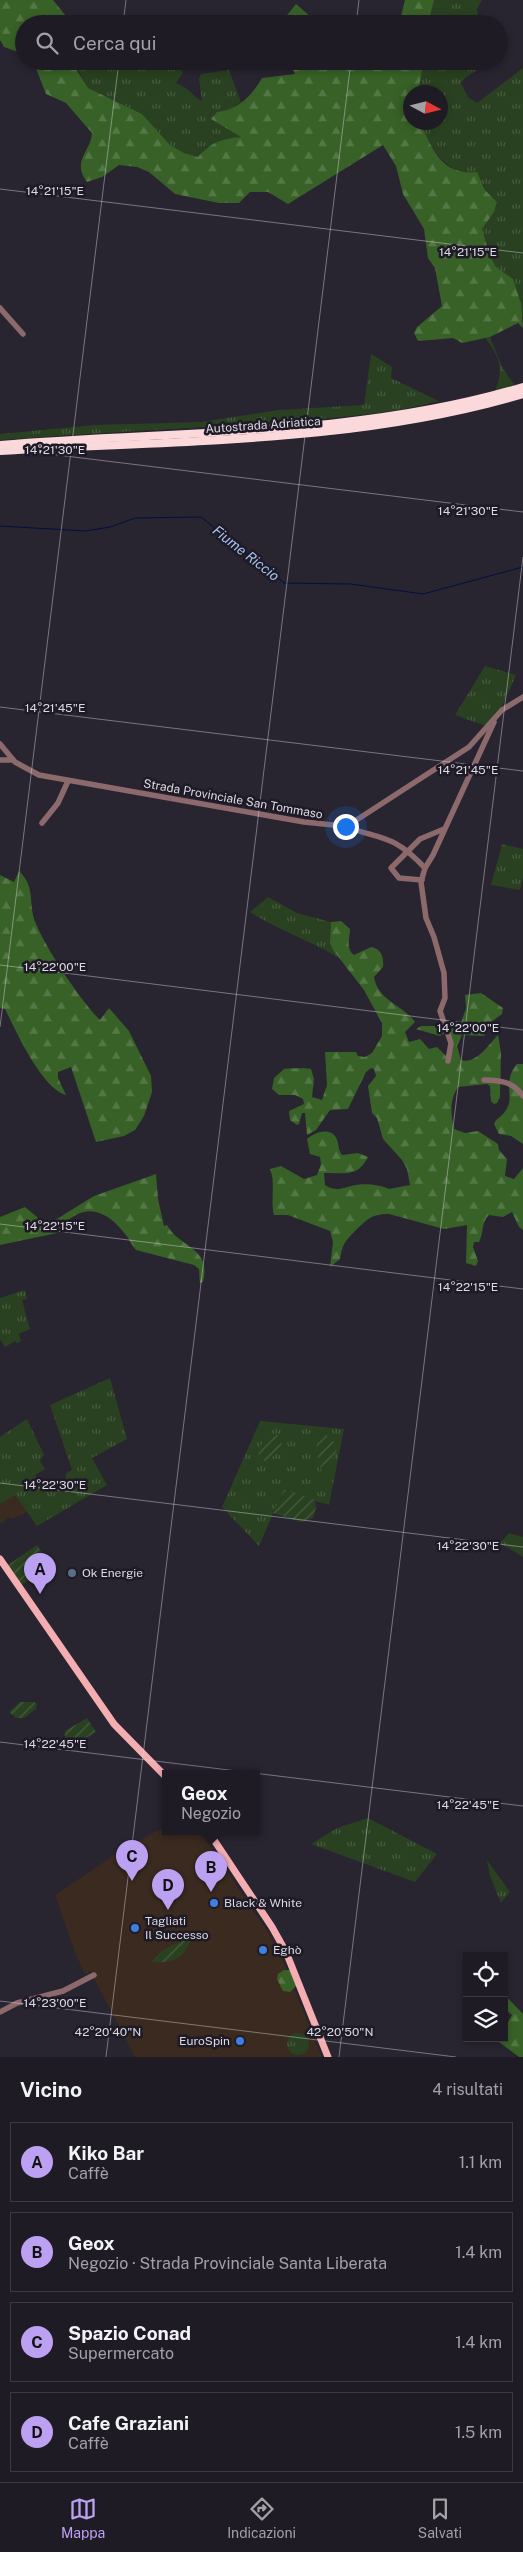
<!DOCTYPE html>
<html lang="it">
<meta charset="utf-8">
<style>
:root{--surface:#1e1b24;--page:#26242c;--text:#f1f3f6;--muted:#a1a1a6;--line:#3c3941;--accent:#bca0f2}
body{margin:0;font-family:"Public Sans",sans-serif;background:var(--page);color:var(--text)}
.controls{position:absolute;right:15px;bottom:15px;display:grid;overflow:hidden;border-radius:0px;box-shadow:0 2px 8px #0003}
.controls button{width:45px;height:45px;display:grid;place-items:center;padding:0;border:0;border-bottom:1px solid var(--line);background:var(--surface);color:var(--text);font:25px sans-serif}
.compass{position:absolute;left:403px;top:85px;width:45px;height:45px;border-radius:50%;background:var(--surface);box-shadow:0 2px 8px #0003;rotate:97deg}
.you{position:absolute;left:345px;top:826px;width:18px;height:18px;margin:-12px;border:4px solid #fff;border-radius:50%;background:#1a73e8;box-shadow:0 0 0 8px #1a73e833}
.badge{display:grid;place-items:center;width:32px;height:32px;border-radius:50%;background:var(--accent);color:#111;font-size:16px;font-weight:700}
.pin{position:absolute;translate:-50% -41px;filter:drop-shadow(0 1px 2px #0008)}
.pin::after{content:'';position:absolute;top:26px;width:18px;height:15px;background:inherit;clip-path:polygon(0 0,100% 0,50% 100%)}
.popup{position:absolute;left:162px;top:1770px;width:98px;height:65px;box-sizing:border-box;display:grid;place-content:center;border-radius:0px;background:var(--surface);filter:drop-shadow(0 1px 4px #0005);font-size:16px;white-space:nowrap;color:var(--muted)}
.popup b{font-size:19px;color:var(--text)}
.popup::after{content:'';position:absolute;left:50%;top:100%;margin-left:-10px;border:10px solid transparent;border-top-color:var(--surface)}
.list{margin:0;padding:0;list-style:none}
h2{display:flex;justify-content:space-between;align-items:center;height:65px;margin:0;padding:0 20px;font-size:21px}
h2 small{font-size:16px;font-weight:400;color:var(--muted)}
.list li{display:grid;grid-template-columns:32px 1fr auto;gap:15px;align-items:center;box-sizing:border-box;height:80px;margin:0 10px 10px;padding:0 10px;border:1px solid var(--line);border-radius:0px}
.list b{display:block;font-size:19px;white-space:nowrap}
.list p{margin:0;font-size:16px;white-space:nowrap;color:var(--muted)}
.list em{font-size:16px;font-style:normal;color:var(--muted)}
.icon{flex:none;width:28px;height:28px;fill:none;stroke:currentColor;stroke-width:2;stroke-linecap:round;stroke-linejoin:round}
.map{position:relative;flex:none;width:523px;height:2057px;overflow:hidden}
.search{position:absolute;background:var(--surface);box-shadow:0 2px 8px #0003;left:15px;right:15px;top:15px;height:55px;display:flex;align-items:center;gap:12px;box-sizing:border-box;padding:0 18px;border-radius:28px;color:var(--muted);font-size:19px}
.sheet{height:425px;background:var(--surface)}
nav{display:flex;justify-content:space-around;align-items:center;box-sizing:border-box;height:70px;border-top:1px solid var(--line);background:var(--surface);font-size:14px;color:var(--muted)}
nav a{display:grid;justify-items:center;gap:2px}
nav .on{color:var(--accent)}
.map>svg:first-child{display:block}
.commercial{fill:#3a2a1f}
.grass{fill:url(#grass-tufts)}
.forest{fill:url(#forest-firs)}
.garden{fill:url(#garden-furrows)}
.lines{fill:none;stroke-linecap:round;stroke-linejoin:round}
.stream{stroke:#001041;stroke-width:1}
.minor{stroke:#8c6a6c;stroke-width:5.5}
.major{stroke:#f4adb1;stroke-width:7}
.highway{stroke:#fbd8da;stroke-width:8}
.ticks{fill:none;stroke:#dbd9e2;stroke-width:1;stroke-opacity:0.45}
.service-dot{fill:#5c6f8a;stroke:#1e1a26;stroke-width:2}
.shop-dot{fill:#3f7fe0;stroke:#1e1a26;stroke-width:2}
.labels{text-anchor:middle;stroke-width:5;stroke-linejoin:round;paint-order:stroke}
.street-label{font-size:12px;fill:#dbd9e2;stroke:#1e1a26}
.poi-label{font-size:12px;fill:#dbd9e2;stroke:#1e1a26;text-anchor:start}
.water-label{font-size:14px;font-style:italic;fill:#a7c5f6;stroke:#1e1a26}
.ticks-label{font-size:12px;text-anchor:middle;fill:#dbd9e2;stroke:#1e1a26;stroke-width:5;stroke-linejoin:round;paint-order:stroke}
</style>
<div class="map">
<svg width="523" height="2057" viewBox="0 0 523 2057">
<defs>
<pattern id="grass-tufts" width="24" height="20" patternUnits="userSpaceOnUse" patternTransform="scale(1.25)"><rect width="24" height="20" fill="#294120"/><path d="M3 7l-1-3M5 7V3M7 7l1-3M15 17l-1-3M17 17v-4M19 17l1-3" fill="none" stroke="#475c40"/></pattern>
<pattern id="forest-firs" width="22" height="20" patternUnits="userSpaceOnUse" patternTransform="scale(1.25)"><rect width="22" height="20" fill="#386127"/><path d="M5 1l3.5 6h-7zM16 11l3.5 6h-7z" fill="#547746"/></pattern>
<pattern id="garden-furrows" width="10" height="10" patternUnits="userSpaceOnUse" patternTransform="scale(1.25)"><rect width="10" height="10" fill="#294120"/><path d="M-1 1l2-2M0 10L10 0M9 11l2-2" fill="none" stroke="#475c40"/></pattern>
</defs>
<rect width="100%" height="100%" fill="#282430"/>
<g class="commercial">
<polygon points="15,1494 28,1512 12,1519 10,1517 0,1524 0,1504"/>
<polygon points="166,1828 166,1831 200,1831 277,1946 322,2057 135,2057 90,1971 85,1974 75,1953 55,1895 114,1855 154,1832"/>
</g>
<g class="grass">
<polygon points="434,0 482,0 477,9 480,24 428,24"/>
<path d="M85 61H148L153 66 158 61H174L183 73 176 83C191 89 189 93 202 101L199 79 201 74 229 70 241 102 229 110 217 112 211 119 242 137 207 147 198 157 184 153 170 145 142 114 88 88 78 70Z"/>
<path d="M424 61H487L488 64 466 77 461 83 468 97 477 103 523 68V317L521 315V303L513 280 496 267 490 256 482 229 494 212 497 202 485 190 484 185C446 166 437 163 421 123L440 122V92H418Z"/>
<path d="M490 337 502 367 515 386 495 391C504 368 500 358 486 339Z"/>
<path d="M371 354 392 367 391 378 439 401C387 415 331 418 277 422 185 429 92 433 0 440V434L95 425 201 422 279 410 364 405Z"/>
<polygon points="485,666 516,675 501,709 486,726 455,715"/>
<polygon points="502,844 523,849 523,877 520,890 491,885"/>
<path d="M268 897 297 913 331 922 330 937 337 957C309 940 277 930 250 912Z"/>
<polygon points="25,1290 27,1299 22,1300 30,1329 19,1334 21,1341 17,1343 15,1341 5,1347 0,1339 0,1298"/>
<polygon points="110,1378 127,1439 92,1458 107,1485 37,1526 15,1495 0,1504 0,1437 27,1419 44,1455 40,1461 45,1469 35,1475 39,1485 49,1480 54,1490 68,1483 65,1474 72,1470 50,1405"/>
<polygon points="260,1421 344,1429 329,1505 283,1491 259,1546 222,1507"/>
<polygon points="509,1533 523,1537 523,1557 500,1543"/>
<polygon points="368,1818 437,1854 415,1882 311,1844 337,1828"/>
<polygon points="487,1860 510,1892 501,1903 490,1876"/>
<circle cx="298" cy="2044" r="11"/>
</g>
<g class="forest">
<polygon points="0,0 53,0 70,21 68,24 24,24 24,54 4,47 0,40"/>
<polygon points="405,0 434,0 428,24 395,24 401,16"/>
<polygon points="296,4 319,24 280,24"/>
<path d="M33 61H71L88 88 142 114 170 145 184 153 198 157C211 142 222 139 241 137L211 119 217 112C237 110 252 96 262 78L295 74 289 61H424L418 92H410V122L421 123C432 150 443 176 477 172L485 190 497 202 494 212 482 229 490 256 496 267 513 279 521 303 523 328 518 323 490 337 462 343 453 338 418 341 414 333 417 327 442 306 435 268 428 258 424 229 403 194 396 166 383 145 288 204 268 192H250L239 203H219L175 194 149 172 137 167 119 165 102 177 87 182C71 160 91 152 92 133L66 103 46 94Z"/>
<path d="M19 871C37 889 27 903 36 924 47 950 80 1000 100 1020L109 1008 129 1031 151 1076 152 1092 144 1116 135 1130 124 1136 96 1142 71 1067 58 1072V1078L66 1095C42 1089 16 1031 5 1009L0 1008V875L14 882Z"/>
<path d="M341 921 350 929C350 938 345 948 354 955L371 947C381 949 384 956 383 967L374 977C378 1001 403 1005 415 1022L405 1032 409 1042 420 1039 429 1049 437 1047 447 1057 450 1046 446 1032 440 1036 416 1029 421 1026H438L445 1020 459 1029 466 1008 465 995 481 993 503 1008 502 1014 491 1022 484 1036 462 1035 457 1046 461 1060C476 1065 489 1044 498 1035L501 1053 500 1097 497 1103 494 1104 491 1101 490 1086 487 1084 458 1087C449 1101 451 1114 454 1129L465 1133 478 1131 498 1144 499 1150 507 1159 505 1176 514 1179 523 1168V1230L519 1227 512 1212 503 1217 489 1215C481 1222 484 1233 479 1242H474L473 1247 478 1261 476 1266 466 1263 467 1225 444 1229 389 1214C370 1214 367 1220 355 1231 345 1241 342 1245 340 1259L330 1267 333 1242 330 1231 288 1215H274C270 1200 276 1183 270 1169L281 1166 304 1179 317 1175 321 1164 320 1157 310 1154 307 1139C315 1132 332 1126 337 1140 339 1145 338 1150 342 1155L358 1153 368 1157C357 1179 342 1172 324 1173L325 1185C337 1193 344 1187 356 1185 365 1183 381 1185 389 1189L410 1185 407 1169 402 1160 383 1139 377 1118 372 1113 368 1086 376 1076 374 1069 371 1068 366 1072 348 1109 330 1110 316 1130 307 1135 305 1113H302L299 1124 297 1125 290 1120 289 1111 304 1104 303 1099 295 1095H279L272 1089 274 1078 284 1069C288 1068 308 1068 311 1069L314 1079 312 1097 322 1100 327 1085 325 1052H356L358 1056 365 1057 372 1053 382 1036V1023L364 990 333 950 330 943 331 922Z"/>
<path d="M517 1064H523V1144L511 1136 499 1134 494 1124 496 1120C523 1101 498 1087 517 1064Z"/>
<path d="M156 1174 158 1199 164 1226 167 1225C179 1248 212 1247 203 1282L200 1283 199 1269 194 1265 136 1250C131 1245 130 1239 125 1234 114 1219 95 1204 76 1215 67 1220 61 1224 57 1233L0 1245V1217L25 1207 44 1223 52 1222 94 1196Z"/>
<polygon points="284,1970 292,1970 297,1985 290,1992 283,1991 277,1979 278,1974"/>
<polygon points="504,1994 523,2014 523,2057 519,2057 499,2042 499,2038 504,2038 504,2029 512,2015 504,2008"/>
</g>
<g class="garden">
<path d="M271 1434 278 1435 284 1448 266 1462 259 1458C257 1448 263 1440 271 1434Z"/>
<path d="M326 1435 333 1440 337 1449 332 1462 329 1461 325 1474 322 1473C320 1460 312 1450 320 1437Z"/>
<polygon points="285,1490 315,1500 316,1508 313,1518 301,1522 273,1513 283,1491"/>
<polygon points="37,1545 51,1567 21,1585 8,1565"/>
<polygon points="20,1702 34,1702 37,1704 36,1709 24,1718 16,1718 9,1712"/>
<path d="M87 1718 96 1732 73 1746C66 1743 64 1738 65 1731Z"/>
<path d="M191 1939C183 1959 173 1964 152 1962 162 1949 175 1942 191 1939Z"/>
</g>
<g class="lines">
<polyline class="stream" points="0,526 85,531 110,527 135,518 201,517 284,583 351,584 423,594 523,567"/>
<g class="minor">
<polyline points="0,308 23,334"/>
<polyline points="0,744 15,762 39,775 304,822 343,826 355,821 469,747 502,710 523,697"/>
<polyline points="0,760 13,760"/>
<polyline points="42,823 58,803 68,781"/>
<path d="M343 826C383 840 393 834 425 868"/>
<polyline points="422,880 399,878 391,868 420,839 444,829"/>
<polyline points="448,1061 451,1043 440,1011 445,998 444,973 434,937 426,918 421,882 425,868 433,855 494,722"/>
<path d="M484 1080C501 1080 513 1082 523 1096"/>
<polyline points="0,2012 17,2003 63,1991 94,1975"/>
</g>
<g class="major">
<polyline points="0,1559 114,1724 166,1777"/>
<polyline points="208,1831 272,1927 286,1952 328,2057"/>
</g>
<g class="highway">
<path d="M0 445C175 430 353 438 523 387"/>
<path d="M0 451C175 440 354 444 523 394"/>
</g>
</g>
<path class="ticks" d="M123 24 126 0M356 24 359 0M0 189 523 253M0 448 523 512M0 707 523 771M0 965 523 1030M0 1027 119 61M0 1224 523 1289M0 1483 523 1547M0 1742 523 1806M0 2001 456 2057M106 2057 351 61M339 2057 523 557"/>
<circle class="service-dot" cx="72" cy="1573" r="5"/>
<g class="shop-dot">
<circle cx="214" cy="1903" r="5"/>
<circle cx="135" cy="1928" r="5"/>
<circle cx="263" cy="1950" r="5"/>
<circle cx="240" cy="2041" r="5"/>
</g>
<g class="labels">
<g class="street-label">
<text transform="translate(263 425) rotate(-4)" y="4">Autostrada Adriatica</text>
<text transform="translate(233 799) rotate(10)" y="4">Strada Provinciale San Tommaso</text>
</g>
<g class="poi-label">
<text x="82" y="1577">Ok Energie</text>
<text x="224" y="1907">Black &amp; White</text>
<text x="145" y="1925">Tagliati<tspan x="145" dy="14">Il Successo</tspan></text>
<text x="273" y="1954">Eghò</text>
<text x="230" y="2045" text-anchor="end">EuroSpin</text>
</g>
<g class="water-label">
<text transform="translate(246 553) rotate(38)" y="5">Fiume Riccio</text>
</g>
</g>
<g class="ticks-label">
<text x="55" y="195">14°21'15"E</text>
<text x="468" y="256">14°21'15"E</text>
<text x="55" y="454">14°21'30"E</text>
<text x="468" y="515">14°21'30"E</text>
<text x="55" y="712">14°21'45"E</text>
<text x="468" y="774">14°21'45"E</text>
<text x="55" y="971">14°22'00"E</text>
<text x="468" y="1032">14°22'00"E</text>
<text x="55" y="1230">14°22'15"E</text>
<text x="468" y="1291">14°22'15"E</text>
<text x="55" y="1489">14°22'30"E</text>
<text x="468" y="1550">14°22'30"E</text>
<text x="55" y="1748">14°22'45"E</text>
<text x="468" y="1809">14°22'45"E</text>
<text x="55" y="2007">14°23'00"E</text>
<text x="108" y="2036">42°20'40"N</text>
<text x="340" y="2036">42°20'50"N</text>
</g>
</svg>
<div class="controls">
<button><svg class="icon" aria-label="locate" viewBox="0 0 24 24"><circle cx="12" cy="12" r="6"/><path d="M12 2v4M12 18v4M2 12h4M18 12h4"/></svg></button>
<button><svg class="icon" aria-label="layers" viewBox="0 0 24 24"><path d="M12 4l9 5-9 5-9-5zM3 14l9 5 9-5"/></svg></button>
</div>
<svg class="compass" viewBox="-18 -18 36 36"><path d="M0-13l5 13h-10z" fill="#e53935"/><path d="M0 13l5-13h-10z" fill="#a1a1a6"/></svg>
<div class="you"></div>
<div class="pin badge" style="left:40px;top:1594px">A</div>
<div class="pin badge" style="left:211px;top:1892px">B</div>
<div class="popup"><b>Geox</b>Negozio</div>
<div class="pin badge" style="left:132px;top:1881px">C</div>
<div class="pin badge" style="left:168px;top:1910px">D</div>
<div class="search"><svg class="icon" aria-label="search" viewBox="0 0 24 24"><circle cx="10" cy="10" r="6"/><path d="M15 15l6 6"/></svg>Cerca qui</div>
</div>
<section class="sheet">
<h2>Vicino<small>4 risultati</small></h2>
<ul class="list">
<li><span class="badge">A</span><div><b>Kiko Bar</b><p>Caffè</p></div><em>1.1 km</em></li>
<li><span class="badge">B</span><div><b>Geox</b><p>Negozio · Strada Provinciale Santa Liberata</p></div><em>1.4 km</em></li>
<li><span class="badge">C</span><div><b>Spazio Conad</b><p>Supermercato</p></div><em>1.4 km</em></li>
<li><span class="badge">D</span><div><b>Cafe Graziani</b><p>Caffè</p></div><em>1.5 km</em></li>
</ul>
</section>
<nav>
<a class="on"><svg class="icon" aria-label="map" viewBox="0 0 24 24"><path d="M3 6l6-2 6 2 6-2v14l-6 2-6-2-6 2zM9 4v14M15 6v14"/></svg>Mappa</a>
<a><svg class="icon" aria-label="directions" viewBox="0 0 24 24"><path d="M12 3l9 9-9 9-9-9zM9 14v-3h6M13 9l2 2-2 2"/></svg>Indicazioni</a>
<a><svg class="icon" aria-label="saved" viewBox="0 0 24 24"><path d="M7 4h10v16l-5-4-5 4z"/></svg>Salvati</a>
</nav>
